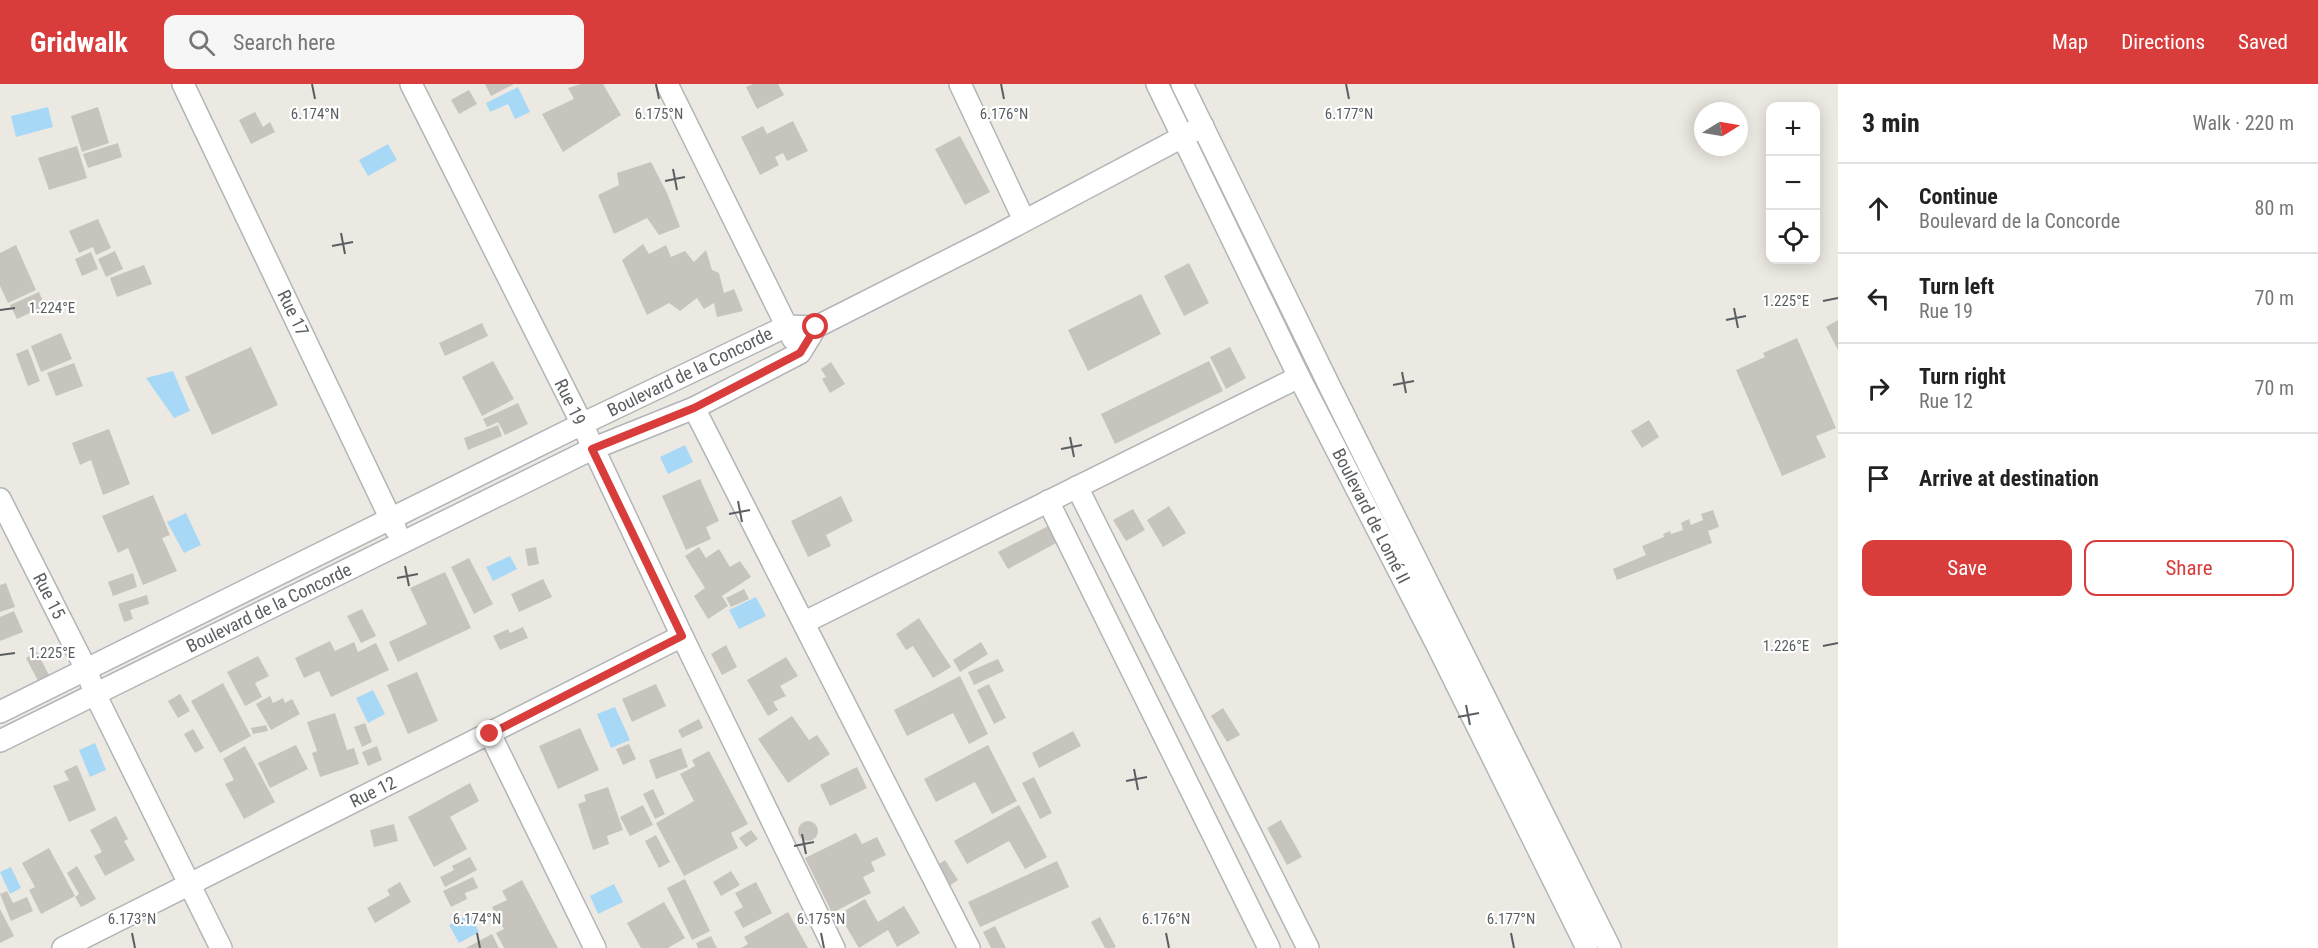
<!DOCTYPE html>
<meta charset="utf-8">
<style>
:root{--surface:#fff;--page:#f6f6f6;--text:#222;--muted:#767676;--line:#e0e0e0;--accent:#d93d3b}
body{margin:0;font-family:"Roboto Condensed",sans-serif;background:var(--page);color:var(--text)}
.controls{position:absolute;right:18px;top:18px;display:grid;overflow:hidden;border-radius:12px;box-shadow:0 3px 15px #0003}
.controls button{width:54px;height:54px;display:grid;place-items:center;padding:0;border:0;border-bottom:2px solid var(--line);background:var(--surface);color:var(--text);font:30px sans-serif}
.compass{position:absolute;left:1694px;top:18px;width:54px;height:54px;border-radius:50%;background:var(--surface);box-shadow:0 3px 15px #0003;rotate:79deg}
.stop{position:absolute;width:18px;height:18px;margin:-14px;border:4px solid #d93d3b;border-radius:50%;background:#fff}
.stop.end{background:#d93d3b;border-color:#fff;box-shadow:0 2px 6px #0008}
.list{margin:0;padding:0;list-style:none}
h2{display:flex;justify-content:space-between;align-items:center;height:78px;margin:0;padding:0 24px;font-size:26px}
h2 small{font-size:20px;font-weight:400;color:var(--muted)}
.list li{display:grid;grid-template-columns:39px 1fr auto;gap:18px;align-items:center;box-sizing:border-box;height:90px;padding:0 24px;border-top:2px solid var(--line)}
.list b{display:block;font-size:22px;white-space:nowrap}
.list p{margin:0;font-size:20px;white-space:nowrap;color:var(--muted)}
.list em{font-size:20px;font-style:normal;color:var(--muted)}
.actions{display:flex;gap:12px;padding:18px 24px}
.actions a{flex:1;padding:14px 0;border:2px solid var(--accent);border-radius:12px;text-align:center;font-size:21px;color:var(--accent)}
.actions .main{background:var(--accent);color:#fff}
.icon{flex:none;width:33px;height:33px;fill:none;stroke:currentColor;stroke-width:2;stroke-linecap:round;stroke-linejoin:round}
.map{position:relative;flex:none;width:1838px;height:864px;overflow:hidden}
header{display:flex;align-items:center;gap:36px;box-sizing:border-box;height:84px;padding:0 30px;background:var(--accent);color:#fff}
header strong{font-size:28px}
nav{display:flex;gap:33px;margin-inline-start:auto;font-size:21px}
.search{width:420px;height:54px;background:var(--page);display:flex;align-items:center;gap:15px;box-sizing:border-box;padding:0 21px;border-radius:12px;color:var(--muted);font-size:22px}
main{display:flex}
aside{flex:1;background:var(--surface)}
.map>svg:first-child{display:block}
.water{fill:#a7d9f7}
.building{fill:#c7c4be}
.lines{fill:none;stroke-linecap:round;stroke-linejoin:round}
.street-casing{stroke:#b2b5b8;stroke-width:24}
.street{stroke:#fff;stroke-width:21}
.route{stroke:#d93d3b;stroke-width:8}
.ticks{fill:none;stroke:#5a5e61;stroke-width:2}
.labels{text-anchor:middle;stroke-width:4.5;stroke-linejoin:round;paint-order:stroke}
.street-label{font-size:18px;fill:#5a5e61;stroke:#fff}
.ticks-label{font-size:15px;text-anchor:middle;fill:#5a5e61;stroke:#fff;stroke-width:4.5;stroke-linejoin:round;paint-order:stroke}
</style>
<header>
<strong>Gridwalk</strong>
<div class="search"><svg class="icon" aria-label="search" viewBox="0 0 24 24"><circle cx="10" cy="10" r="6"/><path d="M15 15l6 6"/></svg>Search here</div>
<nav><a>Map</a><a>Directions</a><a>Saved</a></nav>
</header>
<main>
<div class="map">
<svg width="1838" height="864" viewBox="0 0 1838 864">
<rect width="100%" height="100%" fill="#ece9e2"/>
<g class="water">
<polygon points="518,3 530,28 515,35 508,20 490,28 486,19"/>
<polygon points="48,23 53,43 16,53 11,32"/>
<polygon points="388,60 397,76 368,92 359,76"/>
<polygon points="173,287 190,327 174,334 146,294"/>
<polygon points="685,361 693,378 668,390 660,373"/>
<polygon points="186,429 201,461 184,469 167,438"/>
<polygon points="510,472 517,485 493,497 486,483"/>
<polygon points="756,513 766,532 739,545 729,526"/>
<polygon points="373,606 385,630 368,639 356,614"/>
<polygon points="615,623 630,656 611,664 597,630"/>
<polygon points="95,659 106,686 90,693 79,666"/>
<polygon points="11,783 21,804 10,810 0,788"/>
<polygon points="614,800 623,818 598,830 590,812"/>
<polygon points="470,830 479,848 459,859 449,841"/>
</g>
<g class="building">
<polygon points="485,0 514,0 491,12"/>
<polygon points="581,0 603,0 621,31 563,68 542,30 574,15 568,4"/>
<polygon points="753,0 778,0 784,11 757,25 746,3"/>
<polygon points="469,6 477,20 459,30 451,16"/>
<polygon points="98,23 109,59 82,68 71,32"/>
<polygon points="255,28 263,43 270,38 275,48 251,60 239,36"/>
<polygon points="793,37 808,67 787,77 783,69 775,73 779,81 760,91 741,53 763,42 767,50"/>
<polygon points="960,52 990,108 965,121 935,65"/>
<polygon points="118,59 122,73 88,84 83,70"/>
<polygon points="77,62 87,94 49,106 38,74"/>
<polygon points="651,78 667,109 680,143 659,151 647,134 614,150 598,111 619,101 617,89"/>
<polygon points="98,135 111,164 96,171 93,163 79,169 69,147"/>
<polygon points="643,160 649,170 666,161 671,173 685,167 694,178 706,166 712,186 719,189 724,209 734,205 743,227 717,233 714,219 704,225 697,214 680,227 669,219 647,231 622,176"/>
<polygon points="16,161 36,206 8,219 0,202 0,169"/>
<polygon points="115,167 123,185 106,193 98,175"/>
<polygon points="91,168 98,185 82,192 75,175"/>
<polygon points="1189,179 1209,219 1184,232 1164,192"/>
<polygon points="144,181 152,200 117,213 110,194"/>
<polygon points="39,208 45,222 17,235 10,221"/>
<polygon points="1141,210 1161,250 1088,287 1068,246"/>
<polygon points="1838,236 1838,266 1826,243"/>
<polygon points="482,239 488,252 445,272 439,259"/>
<polygon points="61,249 72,275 41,288 31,262"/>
<polygon points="1797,254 1836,344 1816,352 1826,373 1782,392 1736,286 1765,273 1763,269"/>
<polygon points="251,263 278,321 212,351 185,293"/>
<polygon points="1230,263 1246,294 1226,305 1210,273"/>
<polygon points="28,265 40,297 28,302 16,270"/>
<polygon points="493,277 514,315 482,332 462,293"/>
<polygon points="1209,277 1223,307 1115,360 1101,330"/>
<polygon points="831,278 845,300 830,309 822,295 826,293 821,285"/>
<polygon points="74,279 83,302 56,312 47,289"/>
<polygon points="518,319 528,340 505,351 498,338 487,343 483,335"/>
<polygon points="1649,336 1659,353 1642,364 1631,347"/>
<polygon points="498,341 502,352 468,366 464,354"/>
<polygon points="109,345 130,400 103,411 91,376 80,381 72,359"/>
<polygon points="700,395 719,437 706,443 711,455 686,466 662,412"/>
<polygon points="153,411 170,451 162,454 177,487 143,501 128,464 118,469 102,432"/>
<polygon points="841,412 853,437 826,451 831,462 808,473 791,437"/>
<polygon points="1169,422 1186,449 1163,463 1147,436"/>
<polygon points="1133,425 1145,446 1126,457 1113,436"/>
<polygon points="1713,426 1719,443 1708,447 1712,459 1617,496 1613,485 1646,471 1642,462 1664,453 1663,450 1670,447 1671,450 1683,446 1681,439 1689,435 1691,441 1703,436 1701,430"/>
<polygon points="1050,441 1058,458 1008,485 998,468"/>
<polygon points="536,463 539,480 528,482 525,465"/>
<polygon points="699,463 706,474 719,465 730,483 740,477 751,493 722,512 728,522 708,535 694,512 705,504 685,472"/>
<polygon points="469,474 493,520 474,530 451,483"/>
<polygon points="445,488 471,544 398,578 389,558 427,540 410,504"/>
<polygon points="133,489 137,503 113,512 108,498"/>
<polygon points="543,495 552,513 519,528 511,510"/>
<polygon points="6,499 15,523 0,528 0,501"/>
<polygon points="744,505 749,515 731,523 726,514"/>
<polygon points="147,511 149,520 130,526 133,535 124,538 118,520"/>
<polygon points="362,525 376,552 361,559 347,532"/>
<polygon points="14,527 23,548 0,557 0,533"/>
<polygon points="919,534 951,583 933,594 913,562 906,566 896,550"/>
<polygon points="523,543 528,554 500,566 493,552 508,545 510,549"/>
<polygon points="330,557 335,567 354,558 358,568 376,559 389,586 331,613 319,587 304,594 295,574"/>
<polygon points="981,558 988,570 960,588 953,576"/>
<polygon points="726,561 737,583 722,591 711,570"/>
<polygon points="37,568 49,591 38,597 26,574"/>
<polygon points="258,572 269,592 255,599 262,613 245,622 227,588"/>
<polygon points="786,573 798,592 780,602 786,612 773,618 778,626 768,632 747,596"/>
<polygon points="998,575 1004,587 974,601 968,588"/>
<polygon points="417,588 438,637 408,650 387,601"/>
<polygon points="960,592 988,650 969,660 953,629 907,652 894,626"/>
<polygon points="223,599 251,652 220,669 191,617"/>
<polygon points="656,600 666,622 632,638 622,615"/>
<polygon points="989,600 1006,634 994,640 977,606"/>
<polygon points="180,610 190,627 178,634 168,617"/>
<polygon points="270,612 273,619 283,614 285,619 292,615 300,630 271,646 256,620"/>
<polygon points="1223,624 1240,651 1227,658 1211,632"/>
<polygon points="335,629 347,666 354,664 359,680 320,693 312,669 317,667 307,638"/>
<polygon points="792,632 809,656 817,651 830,670 788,699 758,655"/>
<polygon points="699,635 703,644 682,654 678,646"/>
<polygon points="365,639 372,658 362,663 354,643"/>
<polygon points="266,641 268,647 253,650 251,644"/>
<polygon points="580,644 599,686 558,705 539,662"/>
<polygon points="193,645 204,664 195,669 184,650"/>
<polygon points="1073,647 1081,662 1039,684 1032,669"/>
<polygon points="629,660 636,675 623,681 616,665"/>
<polygon points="296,661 308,685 270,704 258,679"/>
<polygon points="988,661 1017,717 992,730 975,698 936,718 924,695"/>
<polygon points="245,662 275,718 244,735 225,700 234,696 223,675"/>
<polygon points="377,662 382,676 368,682 362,668"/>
<polygon points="681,664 688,683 656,695 649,676"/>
<polygon points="709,667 748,740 731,749 738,764 684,792 656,739 694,717 680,690 695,682 692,676"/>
<polygon points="77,681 96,726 69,738 53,702 69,696 64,687"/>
<polygon points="857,683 867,704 830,722 820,701"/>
<polygon points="1034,693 1052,729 1040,735 1022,699"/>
<polygon points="470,699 479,717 450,733 467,765 434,783 408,733"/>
<polygon points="608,703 623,746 607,752 609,760 593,766 578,720 586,717 584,711"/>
<polygon points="653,705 665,730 655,735 643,710"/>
<polygon points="643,721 653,741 630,752 620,733"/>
<polygon points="1019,721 1047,773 1025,785 1009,757 967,780 954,757"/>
<polygon points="116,732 128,755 124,757 135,776 105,792 94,772 102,768 90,746"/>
<polygon points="1281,736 1302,773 1287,781 1267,744"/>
<circle cx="808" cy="747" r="10"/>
<polygon points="394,740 398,757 374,763 370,746"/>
<polygon points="751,746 758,755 746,763 739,754"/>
<polygon points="856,749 862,760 877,753 886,771 871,778 875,787 863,793 871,809 832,829 805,774"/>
<polygon points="656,751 670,778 659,784 645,757"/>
<polygon points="49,764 75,812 41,830 29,806 35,803 22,779"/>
<polygon points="470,773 477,786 445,803 440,793 454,786 452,782"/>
<polygon points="945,776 958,796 949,802 936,782"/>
<polygon points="1057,777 1069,803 980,843 968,818"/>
<polygon points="77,782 96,815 81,823 75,813 79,810 67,789"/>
<polygon points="731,787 740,801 721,812 713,798"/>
<polygon points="473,793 478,804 465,809 467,815 451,823 443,807"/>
<polygon points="685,795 710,847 692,856 667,804"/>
<polygon points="522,796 558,864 504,864 496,849 504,845 492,823 507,816 502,807"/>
<polygon points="400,798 411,818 375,839 367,824 390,811 387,806"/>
<polygon points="756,798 772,829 743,844 734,828 743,823 735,809"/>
<polygon points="7,807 13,819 27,813 33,827 11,837 0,810"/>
<polygon points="865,815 878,838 904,822 920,849 897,863 888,846 859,864 844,839 839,842 834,833"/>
<polygon points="664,818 685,854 668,864 641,864 627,839"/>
<polygon points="0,825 14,852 0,859"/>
<polygon points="788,828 808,864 741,864 748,860 744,853"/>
<polygon points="1100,833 1116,863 1113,864 1105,864 1091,838"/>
<polygon points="995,842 1006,864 991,864 983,848"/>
<polygon points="492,850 499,864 466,864"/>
<polygon points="711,852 717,864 698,864 696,859"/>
</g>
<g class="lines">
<defs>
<g id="street">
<polyline points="183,0 396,446"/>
<polyline points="411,0 582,340 682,552 834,864"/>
<polyline points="667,0 793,255"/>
<polyline points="960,0 1024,136"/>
<polyline points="1157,0 1299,293 1437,561 1587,864"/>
<polyline points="1182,0 1329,301 1610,864"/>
<polyline points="694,324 969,864"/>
<polyline points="1077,403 1308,864"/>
<polyline points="0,415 86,585 95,610 221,864"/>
<polyline points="1048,417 1269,864"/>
<polyline points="805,538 1299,293"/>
<polyline points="0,628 582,340 787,242 816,243 992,154 1203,42"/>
<polyline points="490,650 595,864"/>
<polyline points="0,657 592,365 694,324 800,269 816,243"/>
<polyline points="63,864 682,552"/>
</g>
</defs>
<use href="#street" class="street-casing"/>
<use href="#street" class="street"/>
</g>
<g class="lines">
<polyline class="route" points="490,650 682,552 592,365 694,324 800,269 816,243"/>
</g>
<path class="ticks" d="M312 0 315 15M656 0 659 15M1001 0 1004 15M1346 0 1349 15M673 85 677 106M665 97 685 93M341 149 345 170M332 162 353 158M1823 217 1838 214M1734 224 1738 244M0 226 15 224M1726 236 1746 232M1402 288 1406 309M1393 301 1414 297M1070 353 1074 373M1061 365 1082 361M738 417 742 438M729 430 750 426M405 482 409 502M397 494 418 490M1823 562 1838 559M0 571 15 569M1466 621 1470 641M1458 633 1479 629M1134 685 1138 706M1126 697 1147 693M802 750 806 770M794 762 814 758M132 849 135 864M477 849 480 864M821 849 824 864M1166 849 1169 864M1511 849 1514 864"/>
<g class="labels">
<g class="street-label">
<text transform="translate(293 229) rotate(64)" y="6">Rue 17</text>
<text transform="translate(690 288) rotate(-26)" y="6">Boulevard de la Concorde</text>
<text transform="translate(570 318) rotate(64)" y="6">Rue 19</text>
<text transform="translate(1371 432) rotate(63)" y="6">Boulevard de Lomé II</text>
<text transform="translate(49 512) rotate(63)" y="6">Rue 15</text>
<text transform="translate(269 524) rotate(-26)" y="6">Boulevard de la Concorde</text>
<text transform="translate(373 708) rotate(-26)" y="6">Rue 12</text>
</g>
</g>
<g class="ticks-label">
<text x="315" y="35">6.174°N</text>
<text x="659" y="35">6.175°N</text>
<text x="1004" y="35">6.176°N</text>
<text x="1349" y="35">6.177°N</text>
<text x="1786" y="222">1.225°E</text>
<text x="52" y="229">1.224°E</text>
<text x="1786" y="567">1.226°E</text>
<text x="52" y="574">1.225°E</text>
<text x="132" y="840">6.173°N</text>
<text x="477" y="840">6.174°N</text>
<text x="821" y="840">6.175°N</text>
<text x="1166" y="840">6.176°N</text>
<text x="1511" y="840">6.177°N</text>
</g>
</svg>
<div class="controls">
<button>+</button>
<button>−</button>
<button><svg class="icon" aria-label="locate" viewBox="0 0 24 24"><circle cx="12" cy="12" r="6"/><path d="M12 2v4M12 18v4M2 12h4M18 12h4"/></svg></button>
</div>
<svg class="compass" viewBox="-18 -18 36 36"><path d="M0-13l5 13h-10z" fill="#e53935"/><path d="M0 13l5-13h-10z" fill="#767676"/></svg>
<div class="stop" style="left:816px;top:243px"></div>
<div class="stop end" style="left:490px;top:650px"></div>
</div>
<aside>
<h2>3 min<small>Walk · 220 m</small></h2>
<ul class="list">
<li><svg class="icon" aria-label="ahead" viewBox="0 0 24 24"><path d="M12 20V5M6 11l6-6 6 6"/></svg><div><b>Continue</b><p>Boulevard de la Concorde</p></div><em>80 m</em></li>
<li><svg class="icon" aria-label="left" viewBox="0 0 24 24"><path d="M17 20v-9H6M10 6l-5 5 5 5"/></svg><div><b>Turn left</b><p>Rue 19</p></div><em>70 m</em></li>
<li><svg class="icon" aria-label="right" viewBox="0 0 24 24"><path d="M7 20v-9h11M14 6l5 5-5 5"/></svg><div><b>Turn right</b><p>Rue 12</p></div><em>70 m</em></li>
<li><svg class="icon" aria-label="arrive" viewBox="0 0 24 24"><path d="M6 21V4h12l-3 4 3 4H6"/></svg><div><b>Arrive at destination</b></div></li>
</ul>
<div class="actions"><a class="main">Save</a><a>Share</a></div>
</aside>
</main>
